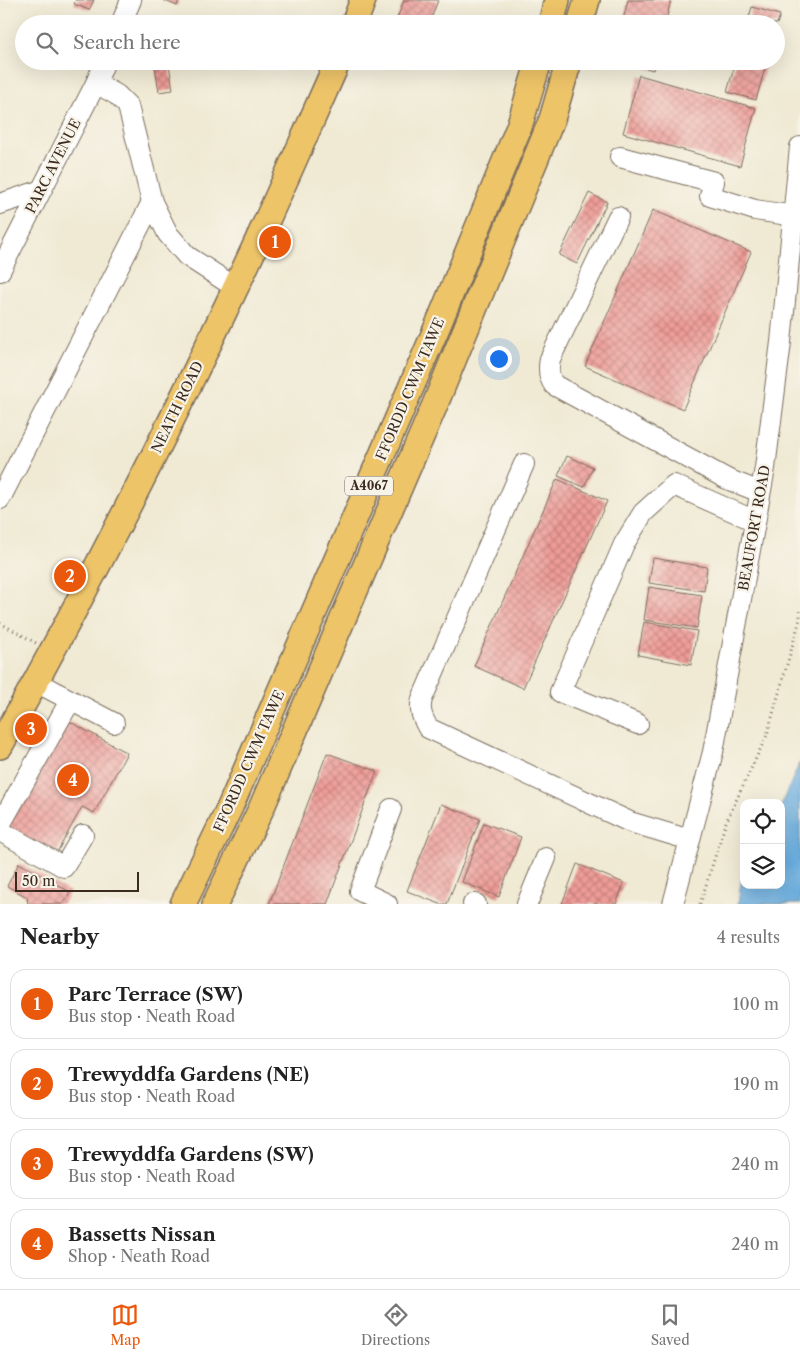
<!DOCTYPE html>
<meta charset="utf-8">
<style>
:root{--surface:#fff;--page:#f6f6f6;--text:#222;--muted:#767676;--line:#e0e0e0;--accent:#ea580c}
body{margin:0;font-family:"Libre Caslon Text",serif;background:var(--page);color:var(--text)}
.controls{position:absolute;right:15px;bottom:15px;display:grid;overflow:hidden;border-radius:10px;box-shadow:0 5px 20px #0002}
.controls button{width:45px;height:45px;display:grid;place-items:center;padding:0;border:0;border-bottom:1px solid var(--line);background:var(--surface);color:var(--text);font:25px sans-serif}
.scale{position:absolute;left:15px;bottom:12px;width:124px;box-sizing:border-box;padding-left:5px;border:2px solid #3b2a1e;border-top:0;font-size:14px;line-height:18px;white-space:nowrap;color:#3b2a1e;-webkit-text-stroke:4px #f7f3e8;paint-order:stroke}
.you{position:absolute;left:498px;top:358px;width:18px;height:18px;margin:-12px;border:4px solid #fff;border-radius:50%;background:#1a73e8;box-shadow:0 0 0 8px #1a73e833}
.badge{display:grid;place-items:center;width:32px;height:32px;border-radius:50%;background:var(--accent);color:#fff;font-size:16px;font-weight:700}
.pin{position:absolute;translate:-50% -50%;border:2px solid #fff;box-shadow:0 1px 5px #0006}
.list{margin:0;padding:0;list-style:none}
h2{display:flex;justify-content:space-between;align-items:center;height:65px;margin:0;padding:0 20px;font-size:21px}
h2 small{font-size:16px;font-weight:400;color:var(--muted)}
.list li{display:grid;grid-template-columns:32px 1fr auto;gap:15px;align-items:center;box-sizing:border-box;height:70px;margin:0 10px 10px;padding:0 10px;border:1px solid var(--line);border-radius:15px}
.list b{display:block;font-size:19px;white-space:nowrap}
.list p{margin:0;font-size:16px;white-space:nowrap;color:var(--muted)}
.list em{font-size:16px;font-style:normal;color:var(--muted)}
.icon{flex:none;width:28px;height:28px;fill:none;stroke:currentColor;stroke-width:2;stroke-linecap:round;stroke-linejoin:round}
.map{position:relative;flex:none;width:800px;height:904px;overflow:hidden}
.search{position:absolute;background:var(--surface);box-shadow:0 5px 20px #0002;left:15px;right:15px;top:15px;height:55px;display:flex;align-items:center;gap:12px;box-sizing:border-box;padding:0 18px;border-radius:28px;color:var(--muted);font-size:19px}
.sheet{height:385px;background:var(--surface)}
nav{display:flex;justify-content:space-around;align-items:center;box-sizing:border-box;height:70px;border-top:1px solid var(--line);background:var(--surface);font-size:14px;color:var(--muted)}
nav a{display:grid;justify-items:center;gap:2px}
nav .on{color:var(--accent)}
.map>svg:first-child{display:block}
.water{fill:#6baddf;stroke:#536c7e}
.building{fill:url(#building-cross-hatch)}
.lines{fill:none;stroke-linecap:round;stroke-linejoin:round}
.minor-casing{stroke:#7a6d5e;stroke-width:22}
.major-casing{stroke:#7a6d5e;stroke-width:28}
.path{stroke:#7a6d5e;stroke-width:3;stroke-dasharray:1 4;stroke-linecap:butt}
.minor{stroke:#fff;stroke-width:20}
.major{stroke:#eec469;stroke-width:25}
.labels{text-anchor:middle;stroke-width:4.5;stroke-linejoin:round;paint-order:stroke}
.shield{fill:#f7f3e8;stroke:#73665b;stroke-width:1}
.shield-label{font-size:12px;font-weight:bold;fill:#3b2a1e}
.street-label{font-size:14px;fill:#3b2a1e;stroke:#f7f3e8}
</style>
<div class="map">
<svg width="800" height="904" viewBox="0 0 800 904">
<defs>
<pattern id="building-cross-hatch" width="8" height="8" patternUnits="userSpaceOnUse" patternTransform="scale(1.25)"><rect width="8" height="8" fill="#ef9c98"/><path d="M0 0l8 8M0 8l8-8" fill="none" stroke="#c37f7b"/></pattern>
</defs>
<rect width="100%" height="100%" fill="#f7f3e8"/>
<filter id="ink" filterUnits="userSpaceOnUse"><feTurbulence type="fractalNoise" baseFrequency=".02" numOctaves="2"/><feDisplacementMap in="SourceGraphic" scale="10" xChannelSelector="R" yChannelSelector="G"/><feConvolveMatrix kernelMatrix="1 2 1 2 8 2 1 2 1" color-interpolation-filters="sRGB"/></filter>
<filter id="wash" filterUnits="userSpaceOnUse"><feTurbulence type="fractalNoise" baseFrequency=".0096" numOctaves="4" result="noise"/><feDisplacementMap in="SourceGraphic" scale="20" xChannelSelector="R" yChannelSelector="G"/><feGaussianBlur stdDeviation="1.12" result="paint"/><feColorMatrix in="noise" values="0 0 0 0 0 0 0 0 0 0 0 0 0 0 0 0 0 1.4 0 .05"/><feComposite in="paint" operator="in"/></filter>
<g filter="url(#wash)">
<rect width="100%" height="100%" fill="#f0ead4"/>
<polygon class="water" points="800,762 800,904 738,904 744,861 744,885 781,885 781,806"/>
<g id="blocks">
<g class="building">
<polygon points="76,0 94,0 89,10 74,4"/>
<polygon points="163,0 179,0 177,6"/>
<polygon points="404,0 438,0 429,24 414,20 413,24 404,24 396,21"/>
<polygon points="628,0 671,0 665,24 622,24"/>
<polygon points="752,7 780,15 777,24 747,24"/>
<polygon points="621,61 656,61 653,70"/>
<polygon points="736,61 767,61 756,100 727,92"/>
<polygon points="169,64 173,90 159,92 155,66"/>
<polygon points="639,75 756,108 740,166 623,133"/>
<polygon points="589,193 607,202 577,264 559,255"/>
<polygon points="653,210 751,252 683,409 585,366"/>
<polygon points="567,456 593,467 584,487 558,476"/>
<polygon points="557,479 607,501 523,688 474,666"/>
<polygon points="653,558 707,567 704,591 649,583"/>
<polygon points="649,587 702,595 697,628 644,620"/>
<polygon points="644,622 697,631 691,665 638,655"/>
<polygon points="67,720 127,753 94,813 82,807 56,854 7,827"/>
<polygon points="327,753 377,771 327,904 269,904"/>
<polygon points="441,804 480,819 447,904 440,904 407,891"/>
<polygon points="484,823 521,837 499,897 462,882"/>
<polygon points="19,863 70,892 63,904 28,904 27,897 7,886"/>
<polygon points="577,864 624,883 616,904 562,904"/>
</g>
</g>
</g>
<g filter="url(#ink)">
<use href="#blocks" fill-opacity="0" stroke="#7a6d5e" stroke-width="1"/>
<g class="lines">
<defs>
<g id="minor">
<polyline points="121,24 131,0"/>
<polyline points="96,83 117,95 128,106 152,202 168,234 187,256 236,288"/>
<polyline points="620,157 714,182 710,196 755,210 794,216"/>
<polyline points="0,204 39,191"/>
<path d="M618 217 550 359C548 369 548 377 554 385L727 479 760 492"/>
<polyline points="0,271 96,83 105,61"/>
<path d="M524 464 422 699C419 710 422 717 428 728L630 822 690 840"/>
<polyline points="0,499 152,202"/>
<polyline points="36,682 114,723"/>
<polyline points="638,724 560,692 624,544 643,513 674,485 755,521"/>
<polyline points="0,825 70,701"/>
<polyline points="0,831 64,867 83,835"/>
<polyline points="387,904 360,891 391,809"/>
<polyline points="473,904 476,904"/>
<polyline points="527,904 546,858"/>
<polyline points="673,904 713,752 765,468 781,342 800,147"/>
</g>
<g id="major">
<polyline points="354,24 363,0"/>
<polyline points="551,24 557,0"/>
<polyline points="580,24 587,0"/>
<path d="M0 746C84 596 162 443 235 289 271 214 304 137 338 61"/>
<polyline points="183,904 230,807 438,325 519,127 539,61"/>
<polyline points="215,904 261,809 434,407 552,119 569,61"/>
</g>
</defs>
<use href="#minor" class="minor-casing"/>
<use href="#major" class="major-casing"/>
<g class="path">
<polyline points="0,623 36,643"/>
<polyline points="700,904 726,822 767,735 800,619 800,611"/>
</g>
<use href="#minor" class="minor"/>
<use href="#major" class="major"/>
</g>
</g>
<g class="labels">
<rect class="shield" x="345" y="476.5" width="48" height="19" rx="4"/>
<g class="shield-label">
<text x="369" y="490">A4067</text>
</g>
<g class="street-label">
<text transform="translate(53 166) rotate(-63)" y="5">PARC AVENUE</text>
<text transform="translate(410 389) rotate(-67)" y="5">FFORDD CWM TAWE</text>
<text transform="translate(177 407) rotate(-64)" y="5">NEATH ROAD</text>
<text transform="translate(754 528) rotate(-80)" y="5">BEAUFORT ROAD</text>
<text transform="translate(249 761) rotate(-66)" y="5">FFORDD CWM TAWE</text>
</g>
</g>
</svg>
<div class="controls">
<button><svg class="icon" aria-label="locate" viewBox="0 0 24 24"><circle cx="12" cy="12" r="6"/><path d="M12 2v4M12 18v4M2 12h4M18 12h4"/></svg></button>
<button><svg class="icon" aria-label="layers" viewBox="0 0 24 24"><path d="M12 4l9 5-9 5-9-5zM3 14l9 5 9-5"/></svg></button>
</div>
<div class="scale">50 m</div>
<div class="you"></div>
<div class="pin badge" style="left:275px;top:242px">1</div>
<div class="pin badge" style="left:70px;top:576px">2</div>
<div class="pin badge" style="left:31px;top:729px">3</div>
<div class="pin badge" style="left:73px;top:780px">4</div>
<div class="search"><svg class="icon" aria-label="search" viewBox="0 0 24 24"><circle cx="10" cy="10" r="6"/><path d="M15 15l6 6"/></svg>Search here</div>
</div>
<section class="sheet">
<h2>Nearby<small>4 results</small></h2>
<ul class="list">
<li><span class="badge">1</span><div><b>Parc Terrace (SW)</b><p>Bus stop · Neath Road</p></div><em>100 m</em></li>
<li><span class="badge">2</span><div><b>Trewyddfa Gardens (NE)</b><p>Bus stop · Neath Road</p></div><em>190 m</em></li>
<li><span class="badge">3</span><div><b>Trewyddfa Gardens (SW)</b><p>Bus stop · Neath Road</p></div><em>240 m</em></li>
<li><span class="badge">4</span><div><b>Bassetts Nissan</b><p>Shop · Neath Road</p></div><em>240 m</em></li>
</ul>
</section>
<nav>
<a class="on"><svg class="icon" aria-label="map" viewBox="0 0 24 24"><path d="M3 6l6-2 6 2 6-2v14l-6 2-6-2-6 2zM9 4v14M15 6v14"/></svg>Map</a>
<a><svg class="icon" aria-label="directions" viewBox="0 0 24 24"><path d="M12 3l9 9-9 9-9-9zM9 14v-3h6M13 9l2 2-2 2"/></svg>Directions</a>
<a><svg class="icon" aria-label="saved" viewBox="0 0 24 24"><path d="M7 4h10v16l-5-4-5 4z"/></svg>Saved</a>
</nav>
